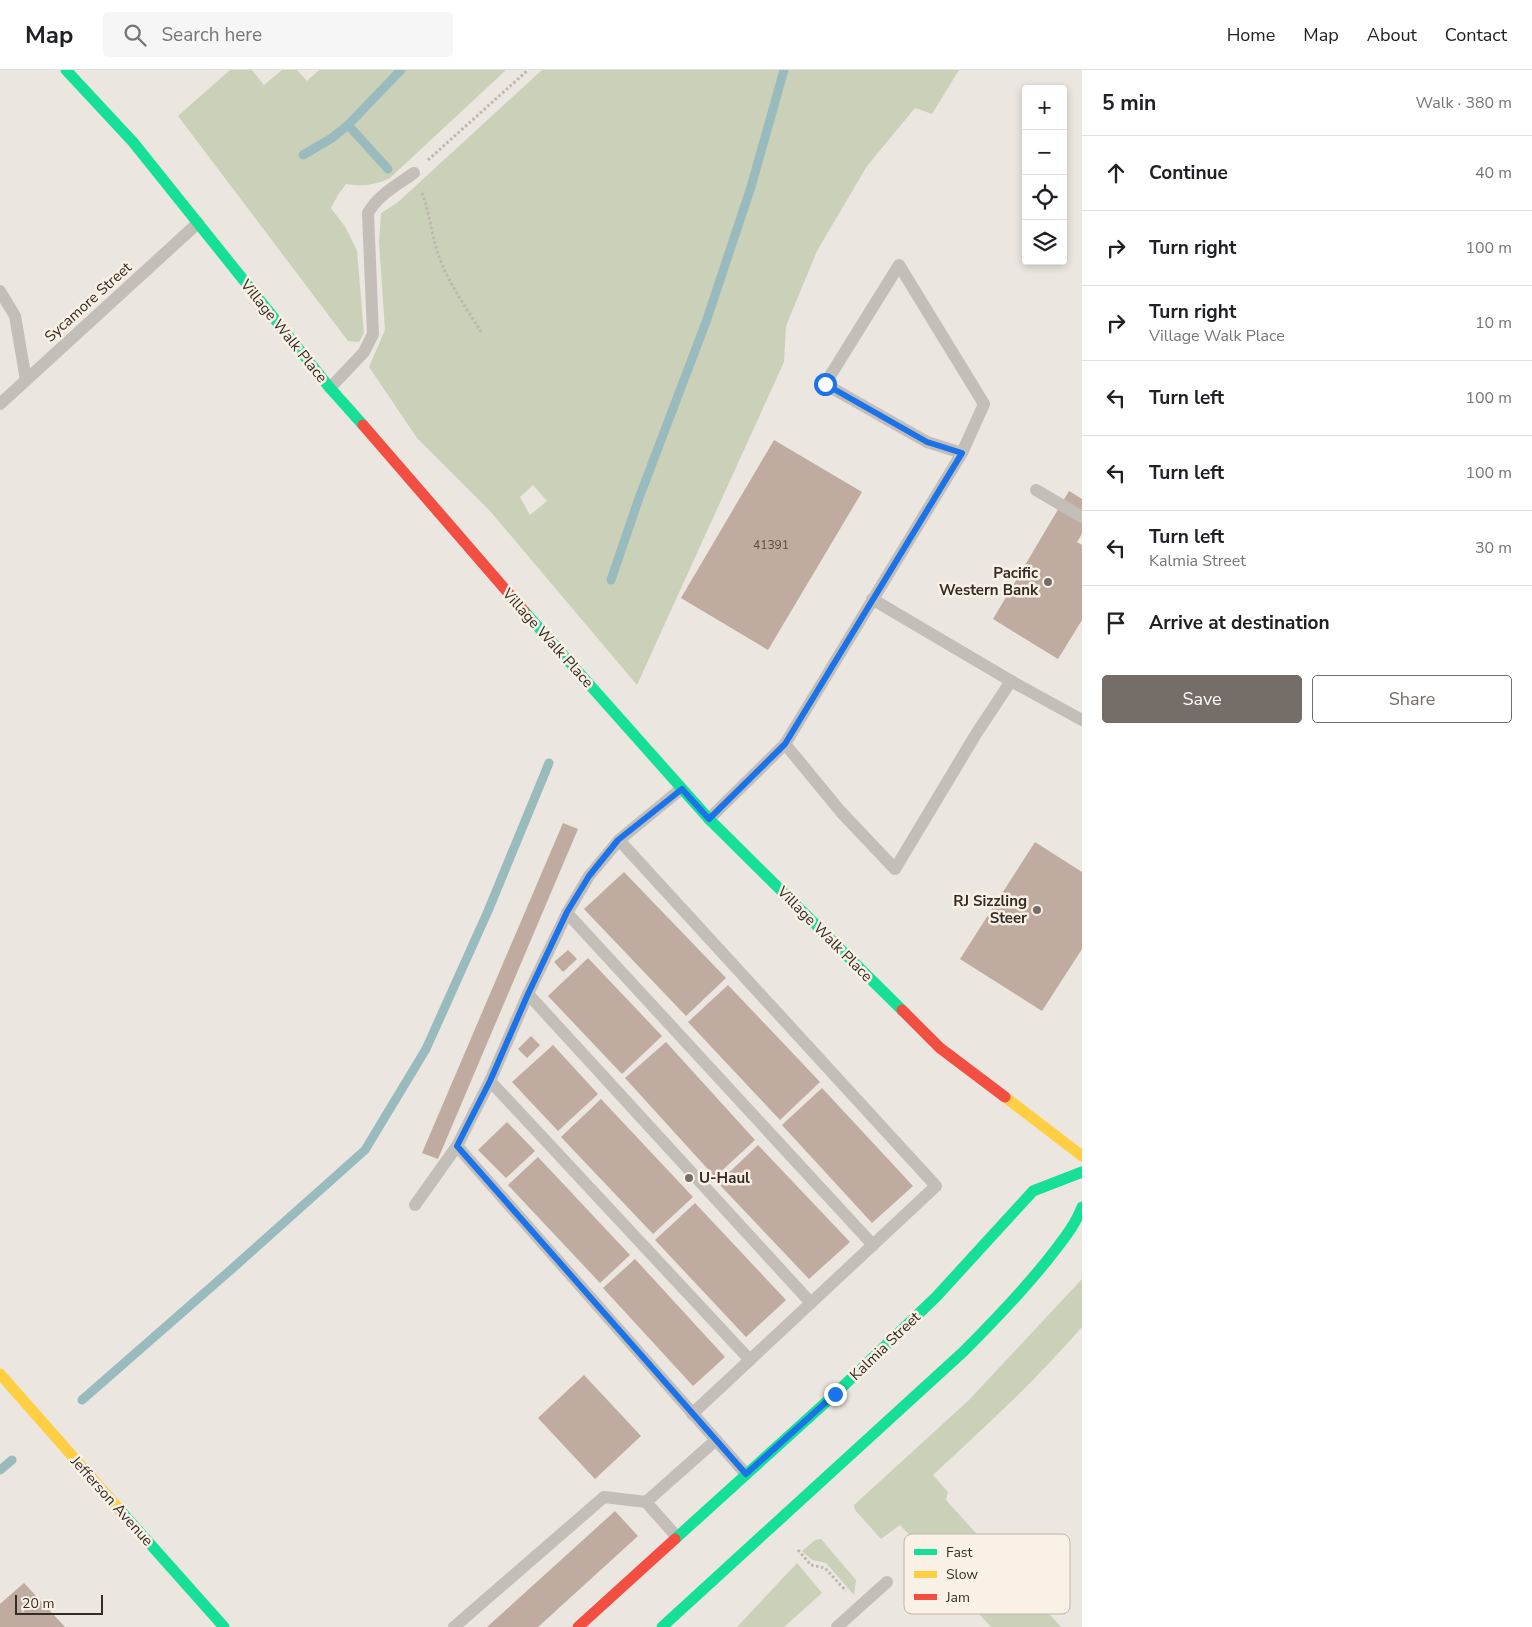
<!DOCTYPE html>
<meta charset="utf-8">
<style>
:root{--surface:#fff;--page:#f6f6f6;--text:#202124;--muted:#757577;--line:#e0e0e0;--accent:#756d67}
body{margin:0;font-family:"Nunito Sans",sans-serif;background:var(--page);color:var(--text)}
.controls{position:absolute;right:15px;top:15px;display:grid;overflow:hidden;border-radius:5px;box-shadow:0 2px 8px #0003}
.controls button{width:45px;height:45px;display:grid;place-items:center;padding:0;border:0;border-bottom:1px solid var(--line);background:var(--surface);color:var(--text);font:25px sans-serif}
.scale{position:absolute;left:15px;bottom:12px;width:88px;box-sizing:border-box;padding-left:5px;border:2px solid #352c26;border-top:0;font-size:14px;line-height:18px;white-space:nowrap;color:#352c26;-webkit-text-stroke:4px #f9f1e5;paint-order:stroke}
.stop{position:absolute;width:15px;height:15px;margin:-11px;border:4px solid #1a73e8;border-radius:50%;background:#fff}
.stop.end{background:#1a73e8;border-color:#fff;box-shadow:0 1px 5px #0008}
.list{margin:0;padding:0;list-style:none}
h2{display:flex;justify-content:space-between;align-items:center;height:65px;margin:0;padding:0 20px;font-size:21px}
h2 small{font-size:16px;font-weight:400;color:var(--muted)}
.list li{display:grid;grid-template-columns:32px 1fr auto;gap:15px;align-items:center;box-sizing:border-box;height:75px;padding:0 20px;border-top:1px solid var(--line)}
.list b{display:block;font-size:19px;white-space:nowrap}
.list p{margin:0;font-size:16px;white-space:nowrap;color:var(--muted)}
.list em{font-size:16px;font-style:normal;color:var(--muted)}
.actions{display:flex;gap:10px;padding:15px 20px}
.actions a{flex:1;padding:11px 0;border:1px solid var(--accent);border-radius:5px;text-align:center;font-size:18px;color:var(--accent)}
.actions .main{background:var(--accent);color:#fff}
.icon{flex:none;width:28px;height:28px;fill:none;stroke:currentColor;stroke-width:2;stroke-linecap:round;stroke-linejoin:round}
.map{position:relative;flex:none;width:1082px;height:1557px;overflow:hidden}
header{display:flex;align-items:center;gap:30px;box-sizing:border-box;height:70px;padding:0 25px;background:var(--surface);border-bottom:1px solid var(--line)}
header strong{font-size:24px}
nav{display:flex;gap:28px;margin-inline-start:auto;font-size:18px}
.search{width:350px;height:45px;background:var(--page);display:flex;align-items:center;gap:12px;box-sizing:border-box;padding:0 18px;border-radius:5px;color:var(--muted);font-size:19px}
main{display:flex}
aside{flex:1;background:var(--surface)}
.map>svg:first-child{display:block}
.green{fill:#cbd1b8;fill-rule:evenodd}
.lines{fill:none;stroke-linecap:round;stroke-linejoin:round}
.stream{stroke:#9abbbd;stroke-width:9}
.building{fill:#bfaba0}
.path{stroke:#bdb7b0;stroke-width:3;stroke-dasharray:2.5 2.5;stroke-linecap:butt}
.lane{stroke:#c4beb8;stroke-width:12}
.fast{stroke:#16e098;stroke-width:11}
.slow{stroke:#ffcf43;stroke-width:11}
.jam{stroke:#f24e42;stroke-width:11}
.route{stroke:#1a73e8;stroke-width:6}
.poi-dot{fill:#756d67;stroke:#f9f1e5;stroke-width:2}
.labels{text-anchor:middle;stroke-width:5;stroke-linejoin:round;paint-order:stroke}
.number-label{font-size:12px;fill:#584c44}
.street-label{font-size:15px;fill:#352c26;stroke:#f9f1e5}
.poi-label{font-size:15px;font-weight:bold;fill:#352c26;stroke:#f9f1e5;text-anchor:end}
.key{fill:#f9f1e5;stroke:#beb6ac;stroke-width:1}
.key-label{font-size:14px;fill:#352c26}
</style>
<header>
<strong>Map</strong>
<div class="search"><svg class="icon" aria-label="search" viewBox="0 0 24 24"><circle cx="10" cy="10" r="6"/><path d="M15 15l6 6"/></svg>Search here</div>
<nav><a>Home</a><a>Map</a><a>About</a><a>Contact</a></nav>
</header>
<main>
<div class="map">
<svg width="1082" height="1557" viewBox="0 0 1082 1557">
<rect width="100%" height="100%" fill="#ebe6df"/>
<g class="green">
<path d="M230 0H252L264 15 282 0H297L307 11 319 0H506L390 108C376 115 361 117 346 114L338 125 331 138 346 158 357 181 364 263 359 272 348 271 178 46Z"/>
<path d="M542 0H959L932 44 915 38 867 96 817 181 786 256 784 292 637 615 490 441 417 368 369 297 385 260 379 172 381 143 397 133ZM533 415 547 431 530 445 520 427Z"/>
<path d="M1082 1209V1257C1036 1310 984 1358 933 1405L948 1422 946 1430 1061 1557H991L950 1512 952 1497 940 1483 928 1484 900 1455 881 1469 855 1440 854 1435 969 1330Z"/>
<polygon points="821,1469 856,1510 854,1525 826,1493 812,1490 802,1481 815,1470"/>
<polygon points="797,1493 822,1523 784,1557 737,1557"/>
</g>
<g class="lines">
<g class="stream">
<polyline points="348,55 388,99"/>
<polyline points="303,85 332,68 348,55 401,0"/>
<polyline points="611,510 639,428 706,252 751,117 784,0"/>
<polyline points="82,1330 234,1197 365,1080 426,979 488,841 549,693"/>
<polyline points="0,1400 12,1390"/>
</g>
</g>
<g class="building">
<polygon points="774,370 862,422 768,580 681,528"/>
<polygon points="1069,421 1082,429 1082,464 1077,472 1082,475 1082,550 1058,589 993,549"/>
<polygon points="563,753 578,759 438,1089 422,1083"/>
<polygon points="1035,772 1082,802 1082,879 1042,941 960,889"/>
<polygon points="624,802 726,908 686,946 584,839"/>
<polygon points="568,880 577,889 563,902 554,892"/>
<polygon points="588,888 662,966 622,1004 548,926"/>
<polygon points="728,915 820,1012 780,1050 688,952"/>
<polygon points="531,966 540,975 527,988 518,979"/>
<polygon points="666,972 755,1070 715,1107 625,1008"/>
<polygon points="553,975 598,1024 558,1061 512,1012"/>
<polygon points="822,1018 913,1116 872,1153 782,1055"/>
<polygon points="601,1029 693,1127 653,1164 561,1067"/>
<polygon points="507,1052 535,1081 506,1108 478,1080"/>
<polygon points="758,1075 850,1172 809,1209 718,1113"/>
<polygon points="538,1087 630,1185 600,1213 508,1115"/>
<polygon points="695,1133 786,1230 746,1267 655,1170"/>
<polygon points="635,1189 725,1287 693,1316 603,1218"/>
<polygon points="584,1305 641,1366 595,1409 538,1348"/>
<polygon points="615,1441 638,1466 538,1557 487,1557"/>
<polygon points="24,1513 65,1557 0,1557 0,1534"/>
</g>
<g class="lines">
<g class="path">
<polyline points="428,90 528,0"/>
<path d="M422 123C430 143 431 164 438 184 448 212 466 238 482 263"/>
<polyline points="798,1480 811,1495 825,1498 846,1521"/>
</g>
<g class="lane">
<polyline points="0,221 15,246 26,310"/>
<path d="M330 318 364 282 373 264 368 143C378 125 397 115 414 103"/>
<polyline points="0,334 198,153"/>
<polyline points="1036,420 1082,447"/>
<polyline points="872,529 1011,611"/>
<polyline points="785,674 962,383 927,372 825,314 899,195 984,334 962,383"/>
<polyline points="709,749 785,674 841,742 895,799 976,664 1011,611 1082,650"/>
<polyline points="619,770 936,1116 692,1344"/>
<polyline points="567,843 873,1175"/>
<polyline points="528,924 811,1233"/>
<polyline points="490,1011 750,1290"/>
<polyline points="457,1076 746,1404"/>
<polyline points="415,1135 457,1076 490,1011 528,924 567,843 589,806 619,770 681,719"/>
<polyline points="646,1432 716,1370"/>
<polyline points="454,1557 604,1427 646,1432 677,1467"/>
<polyline points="837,1557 887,1512"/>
</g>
<g class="fast">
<polyline points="66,0 133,72 330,318 363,355"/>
<polyline points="524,541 709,749 902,940"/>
<polyline points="119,1439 224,1557"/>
<polyline points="675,1469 835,1324 936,1227 1033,1121 1082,1102"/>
<path d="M662 1557 963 1282C996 1249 1028 1216 1056 1179 1066 1166 1076 1153 1082 1137"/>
</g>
<g class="slow">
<polyline points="1005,1027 1082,1086"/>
<polyline points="0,1304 119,1439"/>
</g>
<g class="jam">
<polyline points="363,355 524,541"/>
<polyline points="902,940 940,978 1005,1027"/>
<polyline points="578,1557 675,1469"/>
</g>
</g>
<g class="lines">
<polyline class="route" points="825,314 927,372 962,383 785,674 709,749 682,719 618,770 589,806 567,842 528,924 490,1011 457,1076 746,1404 835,1324"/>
</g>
<g class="poi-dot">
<circle cx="1048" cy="512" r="5"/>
<circle cx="1037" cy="840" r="5"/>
<circle cx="689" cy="1108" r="5"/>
</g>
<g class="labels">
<g class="number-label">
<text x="771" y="479">41391</text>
</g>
<g class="street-label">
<text transform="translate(88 232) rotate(-42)" y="5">Sycamore Street</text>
<text transform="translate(284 261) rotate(51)" y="5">Village Walk Place</text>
<text transform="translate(548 568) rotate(48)" y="5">Village Walk Place</text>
<text transform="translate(825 864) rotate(45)" y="5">Village Walk Place</text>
<text transform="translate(885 1276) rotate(-44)" y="5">Kalmia Street</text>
<text transform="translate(112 1431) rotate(48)" y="5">Jefferson Avenue</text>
</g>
<g class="poi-label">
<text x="1038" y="508">Pacific<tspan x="1038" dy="17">Western Bank</tspan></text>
<text x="1027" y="836">RJ Sizzling<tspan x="1027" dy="17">Steer</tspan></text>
<text x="699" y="1113" text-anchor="start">U-Haul</text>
</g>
</g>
<rect x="904" y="1464" width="166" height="80" rx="8" class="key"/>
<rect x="914" y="1479" width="23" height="6" fill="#16e098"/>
<rect x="914" y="1501" width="23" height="7" fill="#ffcf43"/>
<rect x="914" y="1524" width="23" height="6" fill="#f24e42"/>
<g class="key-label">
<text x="946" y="1487">Fast</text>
<text x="946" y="1509">Slow</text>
<text x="946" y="1532">Jam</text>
</g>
</svg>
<div class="controls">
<button>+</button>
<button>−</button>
<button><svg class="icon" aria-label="locate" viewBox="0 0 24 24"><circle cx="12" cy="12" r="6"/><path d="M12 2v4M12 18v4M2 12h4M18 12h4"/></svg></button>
<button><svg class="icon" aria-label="layers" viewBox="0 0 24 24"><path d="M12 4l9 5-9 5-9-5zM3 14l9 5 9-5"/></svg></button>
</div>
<div class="scale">20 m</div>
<div class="stop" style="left:825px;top:314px"></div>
<div class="stop end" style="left:835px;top:1324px"></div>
</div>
<aside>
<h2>5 min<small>Walk · 380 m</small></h2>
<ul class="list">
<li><svg class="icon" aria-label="ahead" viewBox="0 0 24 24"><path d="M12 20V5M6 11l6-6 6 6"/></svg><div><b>Continue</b></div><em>40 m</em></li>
<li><svg class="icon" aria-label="right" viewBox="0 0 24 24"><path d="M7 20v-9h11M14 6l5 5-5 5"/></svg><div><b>Turn right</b></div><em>100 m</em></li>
<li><svg class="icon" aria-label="right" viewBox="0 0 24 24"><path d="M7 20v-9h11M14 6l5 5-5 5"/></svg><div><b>Turn right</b><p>Village Walk Place</p></div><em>10 m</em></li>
<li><svg class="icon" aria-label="left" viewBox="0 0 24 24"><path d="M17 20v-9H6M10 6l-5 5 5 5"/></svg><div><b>Turn left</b></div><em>100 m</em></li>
<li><svg class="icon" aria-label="left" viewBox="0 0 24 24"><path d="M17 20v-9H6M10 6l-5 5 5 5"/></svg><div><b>Turn left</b></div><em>100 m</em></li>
<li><svg class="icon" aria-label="left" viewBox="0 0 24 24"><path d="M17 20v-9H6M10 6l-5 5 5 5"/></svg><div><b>Turn left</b><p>Kalmia Street</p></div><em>30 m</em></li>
<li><svg class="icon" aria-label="arrive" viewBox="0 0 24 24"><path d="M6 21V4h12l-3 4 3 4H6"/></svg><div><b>Arrive at destination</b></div></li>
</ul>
<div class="actions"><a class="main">Save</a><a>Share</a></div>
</aside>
</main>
